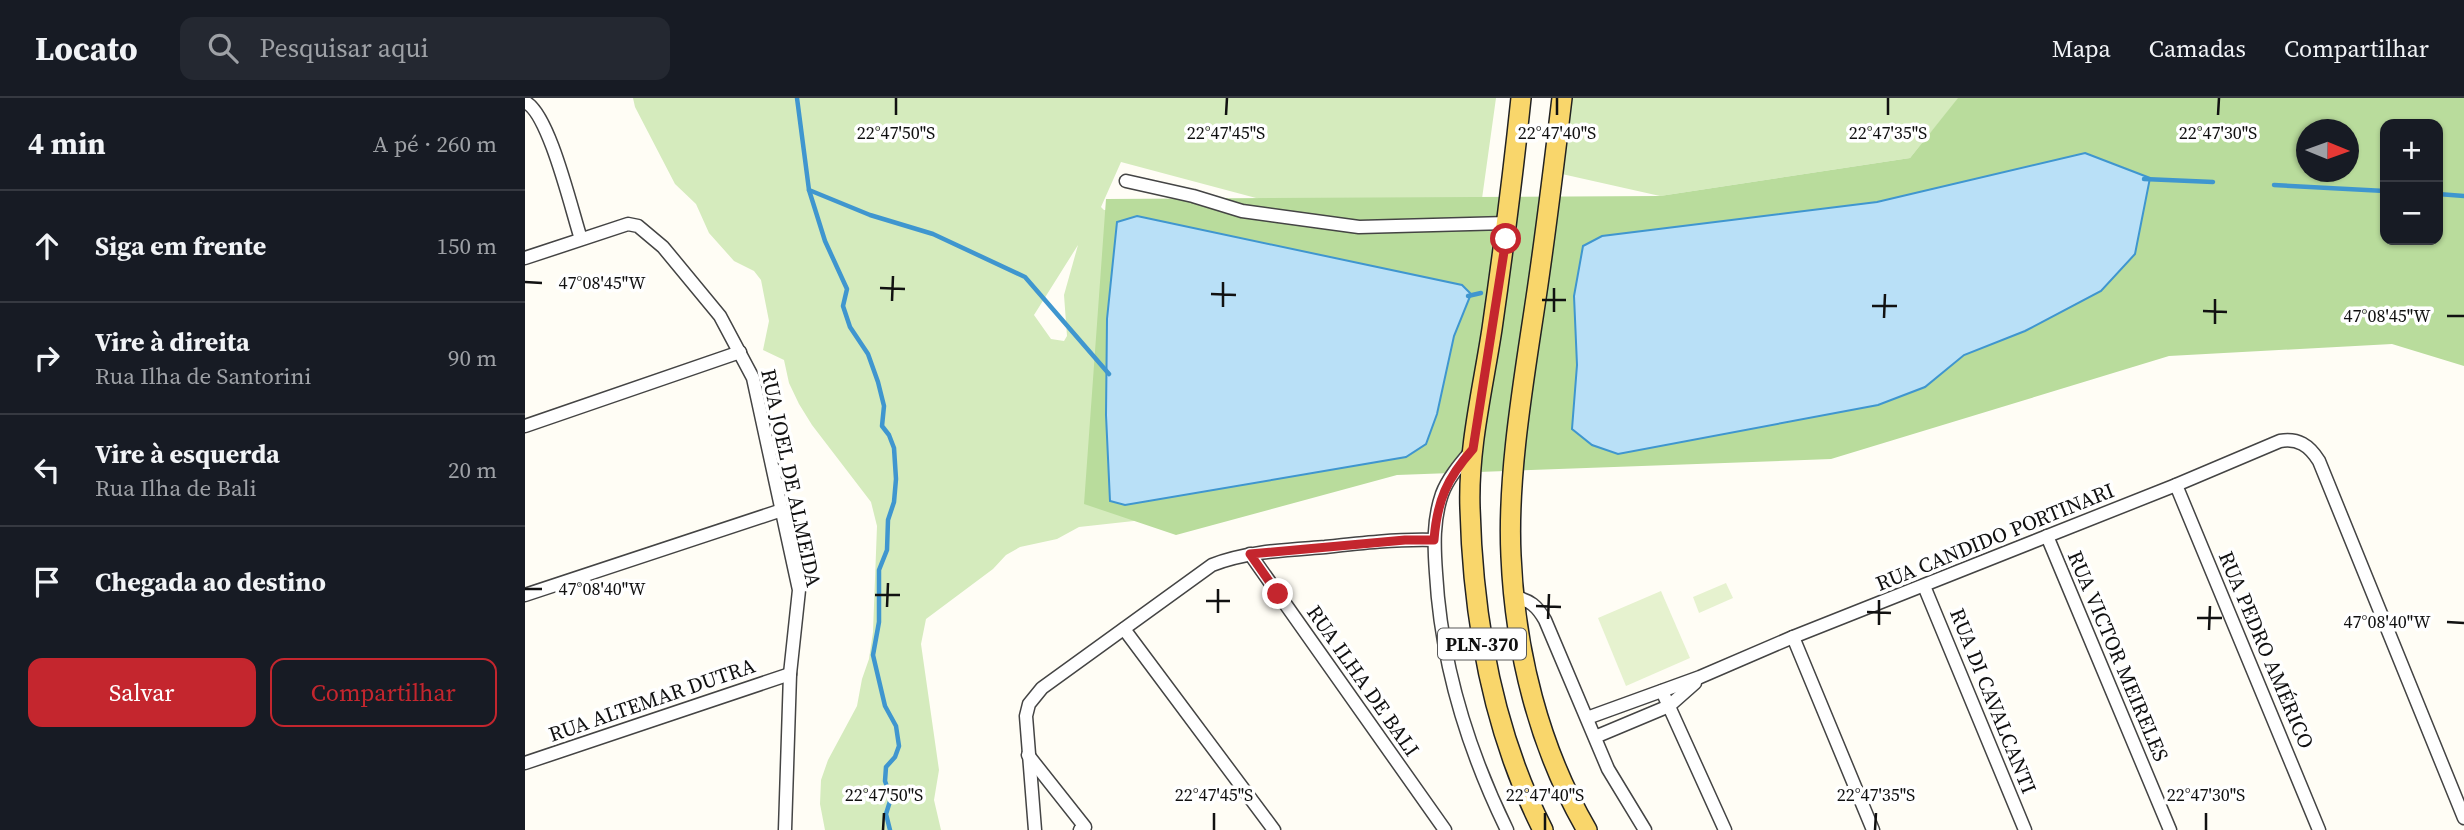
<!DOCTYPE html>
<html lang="pt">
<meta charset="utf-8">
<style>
:root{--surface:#171b24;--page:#242831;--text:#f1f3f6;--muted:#9ea1a6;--line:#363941;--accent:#c4262e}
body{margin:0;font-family:"Source Serif 4",serif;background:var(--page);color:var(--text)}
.controls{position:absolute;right:21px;top:21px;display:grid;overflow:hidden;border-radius:14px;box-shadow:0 2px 5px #0004}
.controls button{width:63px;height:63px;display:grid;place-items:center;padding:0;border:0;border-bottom:2px solid var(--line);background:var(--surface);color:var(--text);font:35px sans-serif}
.compass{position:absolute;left:1771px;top:21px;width:63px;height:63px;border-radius:50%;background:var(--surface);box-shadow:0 2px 5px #0004;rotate:91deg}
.stop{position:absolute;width:21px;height:21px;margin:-16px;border:5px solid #c4262e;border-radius:50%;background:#fff}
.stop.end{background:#c4262e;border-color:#fff;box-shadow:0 2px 7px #0008}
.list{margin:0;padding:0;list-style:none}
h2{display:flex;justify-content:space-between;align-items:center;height:91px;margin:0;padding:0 28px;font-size:30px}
h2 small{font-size:23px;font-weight:400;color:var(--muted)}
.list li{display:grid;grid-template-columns:46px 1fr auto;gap:21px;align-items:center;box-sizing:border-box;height:112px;padding:0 28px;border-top:2px solid var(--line)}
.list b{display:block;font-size:26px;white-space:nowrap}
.list p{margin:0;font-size:23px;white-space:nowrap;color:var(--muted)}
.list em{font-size:23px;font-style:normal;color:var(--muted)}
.actions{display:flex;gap:14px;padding:21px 28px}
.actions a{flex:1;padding:16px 0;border:2px solid var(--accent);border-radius:14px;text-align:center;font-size:24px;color:var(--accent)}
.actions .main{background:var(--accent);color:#fff}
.icon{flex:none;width:38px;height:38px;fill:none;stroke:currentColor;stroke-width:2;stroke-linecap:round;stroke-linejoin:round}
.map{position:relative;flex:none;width:1939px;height:732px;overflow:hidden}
header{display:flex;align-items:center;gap:42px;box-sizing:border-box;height:98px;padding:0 35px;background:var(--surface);border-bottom:2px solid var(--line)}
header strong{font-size:33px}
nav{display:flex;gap:38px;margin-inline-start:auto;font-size:24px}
.search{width:490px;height:63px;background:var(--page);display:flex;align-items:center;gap:18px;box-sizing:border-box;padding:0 24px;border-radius:14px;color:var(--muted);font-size:26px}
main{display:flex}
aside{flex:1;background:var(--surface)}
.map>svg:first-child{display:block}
.green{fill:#d5ebbd;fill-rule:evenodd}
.forest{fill:#b9dc9c;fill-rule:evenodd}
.pitch{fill:#e6f2cf}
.water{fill:#b9e0f7;stroke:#3f96cf;stroke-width:2}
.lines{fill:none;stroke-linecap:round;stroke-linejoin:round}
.stream{stroke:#3f96cf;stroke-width:4.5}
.minor-casing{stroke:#444;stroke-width:15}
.primary-casing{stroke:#222;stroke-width:22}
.minor{stroke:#fff;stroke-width:12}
.primary{stroke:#f9d66b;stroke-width:19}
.route{stroke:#c4262e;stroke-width:9}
.ticks{fill:none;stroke:#111;stroke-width:2.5}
.labels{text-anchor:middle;stroke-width:7;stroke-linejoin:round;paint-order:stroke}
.shield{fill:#fff;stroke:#585858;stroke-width:2}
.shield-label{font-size:19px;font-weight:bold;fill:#111}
.street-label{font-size:21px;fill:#111;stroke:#fff}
.ticks-label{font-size:18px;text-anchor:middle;fill:#111;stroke:#fff;stroke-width:7;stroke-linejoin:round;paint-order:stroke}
</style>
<header>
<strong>Locato</strong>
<div class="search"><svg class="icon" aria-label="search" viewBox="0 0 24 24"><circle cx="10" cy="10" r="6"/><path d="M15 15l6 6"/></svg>Pesquisar aqui</div>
<nav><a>Mapa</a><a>Camadas</a><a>Compartilhar</a></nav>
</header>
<main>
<aside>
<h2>4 min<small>A pé · 260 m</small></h2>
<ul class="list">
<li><svg class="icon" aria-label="ahead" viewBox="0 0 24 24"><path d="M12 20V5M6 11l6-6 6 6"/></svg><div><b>Siga em frente</b></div><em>150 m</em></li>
<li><svg class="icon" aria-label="right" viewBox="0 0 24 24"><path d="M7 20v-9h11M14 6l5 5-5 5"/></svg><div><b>Vire à direita</b><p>Rua Ilha de Santorini</p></div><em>90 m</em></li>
<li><svg class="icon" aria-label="left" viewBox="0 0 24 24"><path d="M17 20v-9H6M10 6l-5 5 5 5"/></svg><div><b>Vire à esquerda</b><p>Rua Ilha de Bali</p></div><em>20 m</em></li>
<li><svg class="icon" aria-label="arrive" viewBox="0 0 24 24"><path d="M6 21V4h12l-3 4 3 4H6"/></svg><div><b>Chegada ao destino</b></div></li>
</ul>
<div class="actions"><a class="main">Salvar</a><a>Compartilhar</a></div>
</aside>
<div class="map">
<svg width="1939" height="732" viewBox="0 0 1939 732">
<rect width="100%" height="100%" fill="#fffdf5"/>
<g class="green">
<path d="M108 0H971L955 115 772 111 596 64 576 109 579 112 608 113 627 421 554 429 532 441 495 449 481 457 468 471 401 521 396 546 414 672 409 702 416 732H300L295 706 296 682 303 662 332 608 337 581 344 561 348 534 352 428 346 404 287 327 274 306 264 285 259 262 238 252 244 223 236 182 229 173 209 163 184 135 171 106 150 86 110 9ZM553 147 539 197 542 238 539 243 526 241 509 217Z"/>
<polygon points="1037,0 1433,0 1433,1 1385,60 1135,98 1028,74"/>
</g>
<path class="forest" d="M1433 0H1939V268L1867 246 1644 258 1306 361 872 377 651 437 559 406 581 101 1135 98 1385 60ZM1860 26H1913V142H1860ZM1782 32H1824V74H1782Z"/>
<g class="pitch">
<polygon points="1201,485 1208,500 1174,515 1168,499"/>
<polygon points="1136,493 1165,560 1101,588 1073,520"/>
</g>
<g class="water">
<polygon points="1560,55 1625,80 1610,156 1576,193 1500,233 1439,257 1400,289 1353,307 1093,356 1067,347 1047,331 1052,267 1049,198 1058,148 1077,138 1352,104"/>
<polygon points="612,118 937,187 946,196 929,238 912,316 901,346 881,359 600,407 585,403 581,317 582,221 592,124"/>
</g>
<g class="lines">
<g class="stream">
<polyline points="272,0 284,92 300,143 322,191 318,208 325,229 343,256 353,284 359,308 357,328 364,337 369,350 371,381 369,404 363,422 362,452 354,472 354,524 348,557 360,608 371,628 374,648 370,659 361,669 360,683 366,700 361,716 365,732"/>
<polyline points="1619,81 1688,84"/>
<polyline points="1749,87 1860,93"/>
<polyline points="284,92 345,117 408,136 500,179 584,276"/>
<polyline points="1913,96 1939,98"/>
<polyline points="943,198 956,195"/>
</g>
<defs>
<g id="minor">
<path d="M0 4C24 14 47 114 56 141"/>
<polyline points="601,83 668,98 717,113 834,129 982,125"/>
<polyline points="0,160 103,126 113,128 138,149 195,218 228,280 274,492 265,576 260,732"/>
<polyline points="0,328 215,254"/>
<path d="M947 352C936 365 923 380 917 396 908 422 909 448 911 475 916 564 943 652 982 732"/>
<polyline points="1651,387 1794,732"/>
<polyline points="1522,438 1645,732"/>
<polyline points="725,456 920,732"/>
<polyline points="1399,488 1500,732"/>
<polyline points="0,497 257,412"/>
<path d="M989 499C1005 502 1012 508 1020 522L1083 671 1120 732"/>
<polyline points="599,531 749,732"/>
<polyline points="1268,539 1348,732"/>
<polyline points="1137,593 1200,732"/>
<path d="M1062 620 1175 579 1268 539 1651 387 1755 343C1773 340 1784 347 1794 363L1939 720"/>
<polyline points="1070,639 1144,608 1170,585"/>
<polyline points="503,657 560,729 555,732"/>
<polyline points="0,665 265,576"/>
<path d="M510 732 501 618 504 606 517 590 687 467C723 453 762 452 800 449 836 445 872 441 909 442"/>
</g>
<g id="primary">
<path d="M996 0C988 77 978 154 967 231 958 290 943 350 945 410 948 522 967 632 1018 732"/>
<path d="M1037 0C1029 67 1021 133 1011 200 999 281 982 377 986 458 990 553 1014 650 1062 732"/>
</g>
</defs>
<use href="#minor" class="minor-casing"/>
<use href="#primary" class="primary-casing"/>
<use href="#minor" class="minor"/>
<use href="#primary" class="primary"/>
</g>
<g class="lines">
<path class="route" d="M753 496 725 456 880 442H909C912 403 922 380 948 351L981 141"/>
</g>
<path class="ticks" d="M371 17V0M701 17 702 0M1032 17V0M1363 17V0M1693 17 1694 0M0 184 17 185M355 190 380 191M686 196 711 197M1017 202H1041M367 203 368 178M1347 208H1372M698 209V184M1678 213 1702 214M1029 214V190M1922 218H1939M1359 220 1360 196M1690 226V201M0 491H17M350 497H375M681 503H705M1011 508 1036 509M362 509 363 485M1342 514 1366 515M693 515V491M1672 520H1697M1023 521 1024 496M1922 524 1939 525M1354 527V502M1684 532 1685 508M358 732 359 715M689 732V715M1020 732V715M1350 732 1351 715M1681 732V715"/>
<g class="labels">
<rect class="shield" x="913" y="530.5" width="88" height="31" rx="5"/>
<g class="shield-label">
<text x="957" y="553">PLN-370</text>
</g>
<g class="street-label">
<text transform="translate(266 380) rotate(78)" y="7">RUA JOEL DE ALMEIDA</text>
<text transform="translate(1470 439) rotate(-22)" y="7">RUA CANDIDO PORTINARI</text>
<text transform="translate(1741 552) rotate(67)" y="7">RUA PEDRO AMÉRICO</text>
<text transform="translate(1593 558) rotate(67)" y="7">RUA VICTOR MEIRELES</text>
<text transform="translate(838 583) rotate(55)" y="7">RUA ILHA DE BALI</text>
<text transform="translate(127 602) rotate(-19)" y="7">RUA ALTEMAR DUTRA</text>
<text transform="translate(1468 603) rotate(68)" y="7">RUA DI CAVALCANTI</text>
</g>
</g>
<g class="ticks-label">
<text x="371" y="41">22°47'50"S</text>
<text x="701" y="41">22°47'45"S</text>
<text x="1032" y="41">22°47'40"S</text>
<text x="1363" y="41">22°47'35"S</text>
<text x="1693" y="41">22°47'30"S</text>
<text x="77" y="191">47°08'45"W</text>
<text x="1862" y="224">47°08'45"W</text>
<text x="77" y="497">47°08'40"W</text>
<text x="1862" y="530">47°08'40"W</text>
<text x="359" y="703">22°47'50"S</text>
<text x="689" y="703">22°47'45"S</text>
<text x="1020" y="703">22°47'40"S</text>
<text x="1351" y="703">22°47'35"S</text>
<text x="1681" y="703">22°47'30"S</text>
</g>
</svg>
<div class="controls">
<button>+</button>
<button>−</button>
</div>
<svg class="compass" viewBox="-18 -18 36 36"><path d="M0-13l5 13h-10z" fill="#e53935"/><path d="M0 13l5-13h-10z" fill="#9ea1a6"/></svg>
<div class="stop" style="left:981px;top:141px"></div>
<div class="stop end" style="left:753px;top:496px"></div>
</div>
</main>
